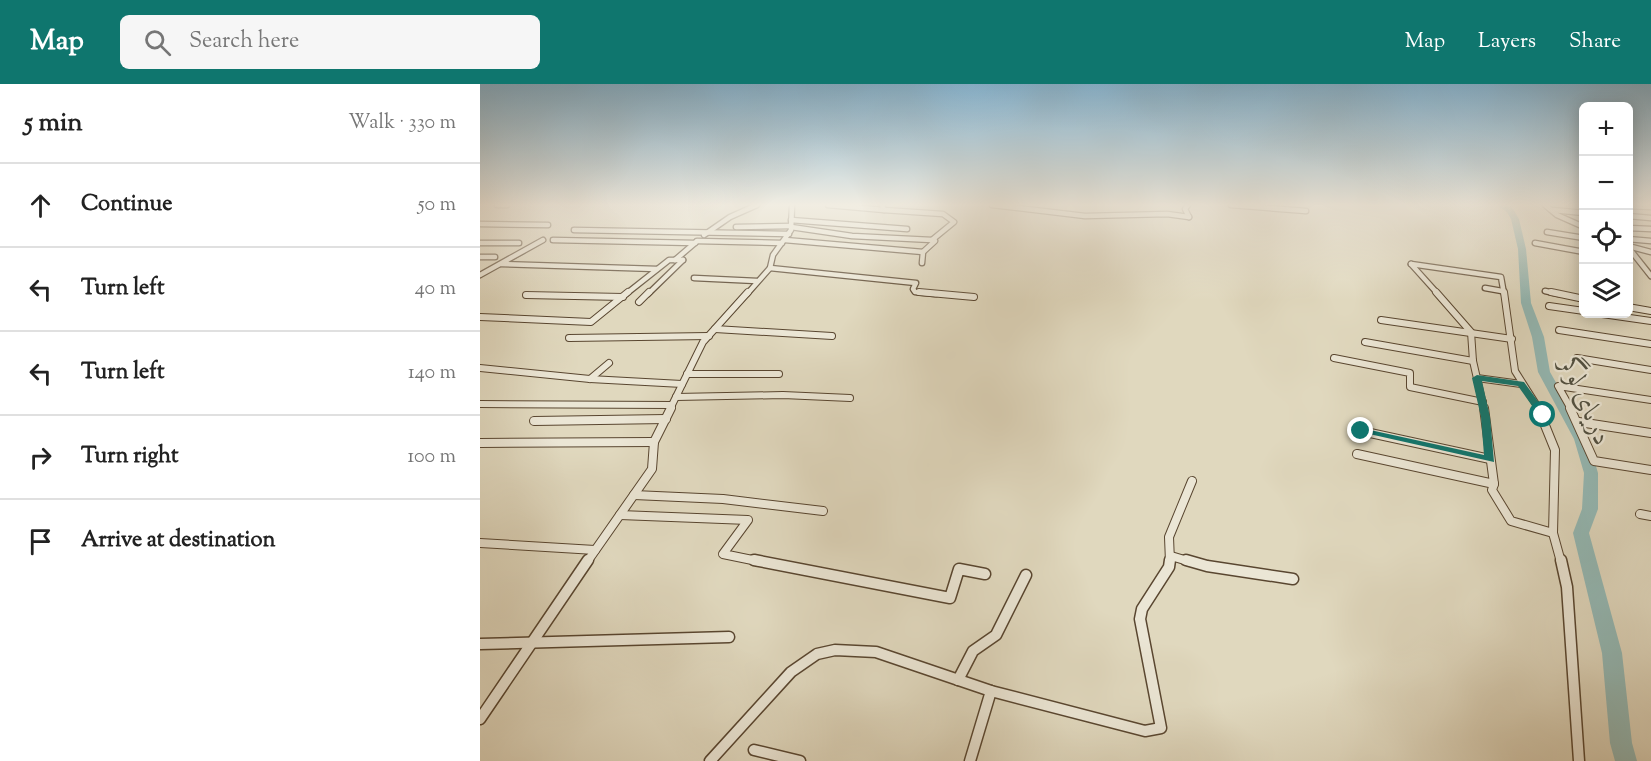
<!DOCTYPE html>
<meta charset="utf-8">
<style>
:root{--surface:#fff;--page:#f6f6f6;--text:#222;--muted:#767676;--line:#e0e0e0;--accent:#0f766e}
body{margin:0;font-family:"Sorts Mill Goudy",Amiri,serif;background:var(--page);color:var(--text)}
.controls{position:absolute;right:18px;top:18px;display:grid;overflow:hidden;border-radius:9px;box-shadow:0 3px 15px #0003}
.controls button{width:54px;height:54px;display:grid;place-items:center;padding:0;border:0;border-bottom:2px solid var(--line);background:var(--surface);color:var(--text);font:30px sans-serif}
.stop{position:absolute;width:18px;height:18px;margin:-14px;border:4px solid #0f766e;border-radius:50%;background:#fff}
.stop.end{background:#0f766e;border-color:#fff;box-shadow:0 2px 6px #0008}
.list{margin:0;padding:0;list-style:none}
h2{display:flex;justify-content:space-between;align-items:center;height:78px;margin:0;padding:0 24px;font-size:26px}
h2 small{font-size:20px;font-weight:400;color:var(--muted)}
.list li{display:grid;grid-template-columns:39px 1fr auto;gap:18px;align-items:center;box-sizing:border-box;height:84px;padding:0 24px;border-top:2px solid var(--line)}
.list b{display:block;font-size:22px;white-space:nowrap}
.list em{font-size:20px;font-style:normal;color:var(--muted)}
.icon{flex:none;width:33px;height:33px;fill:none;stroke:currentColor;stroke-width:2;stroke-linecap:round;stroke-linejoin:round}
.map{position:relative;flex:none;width:1171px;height:677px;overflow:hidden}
header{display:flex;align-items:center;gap:36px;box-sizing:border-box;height:84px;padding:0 30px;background:var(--accent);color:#fff}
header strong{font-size:28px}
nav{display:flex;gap:33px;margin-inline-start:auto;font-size:21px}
.search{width:420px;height:54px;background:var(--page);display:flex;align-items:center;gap:15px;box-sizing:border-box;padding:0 21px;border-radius:9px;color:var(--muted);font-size:22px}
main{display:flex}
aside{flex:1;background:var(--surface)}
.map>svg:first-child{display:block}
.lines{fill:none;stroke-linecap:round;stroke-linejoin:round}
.stream{stroke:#6a786d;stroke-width:1.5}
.river{fill:#94b9b5;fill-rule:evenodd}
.street-far3-casing{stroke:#594630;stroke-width:7}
.street-far2-casing{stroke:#594630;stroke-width:8}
.street-far1-casing{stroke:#594630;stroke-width:10}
.street-casing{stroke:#594630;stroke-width:13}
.street-far3{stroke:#ebe6d5;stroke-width:4.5}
.street-far2{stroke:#ebe6d5;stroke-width:6}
.street-far1{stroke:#ebe6d5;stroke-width:8}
.street{stroke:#ebe6d5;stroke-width:10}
.route{fill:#0f766e}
.labels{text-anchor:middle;stroke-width:4.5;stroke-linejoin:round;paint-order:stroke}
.water-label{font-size:27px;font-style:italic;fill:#504f40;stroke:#ebe6d5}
</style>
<header>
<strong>Map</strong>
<div class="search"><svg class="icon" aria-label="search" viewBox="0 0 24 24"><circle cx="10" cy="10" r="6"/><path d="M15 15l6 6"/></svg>Search here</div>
<nav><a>Map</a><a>Layers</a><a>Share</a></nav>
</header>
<main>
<aside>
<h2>5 min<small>Walk · 330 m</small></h2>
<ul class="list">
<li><svg class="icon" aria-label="ahead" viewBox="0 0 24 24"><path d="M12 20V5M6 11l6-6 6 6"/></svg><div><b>Continue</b></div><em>50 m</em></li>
<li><svg class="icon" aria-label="left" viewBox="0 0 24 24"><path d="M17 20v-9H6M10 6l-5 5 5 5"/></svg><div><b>Turn left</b></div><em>40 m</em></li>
<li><svg class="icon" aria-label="left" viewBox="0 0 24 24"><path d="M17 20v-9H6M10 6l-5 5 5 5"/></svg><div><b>Turn left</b></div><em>140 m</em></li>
<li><svg class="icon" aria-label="right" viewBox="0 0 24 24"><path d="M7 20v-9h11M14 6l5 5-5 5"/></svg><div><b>Turn right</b></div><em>100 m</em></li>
<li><svg class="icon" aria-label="arrive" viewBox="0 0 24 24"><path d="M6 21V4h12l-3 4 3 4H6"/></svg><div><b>Arrive at destination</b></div></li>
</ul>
</aside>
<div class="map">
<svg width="1171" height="677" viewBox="0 0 1171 677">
<rect width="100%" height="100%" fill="#e0d8be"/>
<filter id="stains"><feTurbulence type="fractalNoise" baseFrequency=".00333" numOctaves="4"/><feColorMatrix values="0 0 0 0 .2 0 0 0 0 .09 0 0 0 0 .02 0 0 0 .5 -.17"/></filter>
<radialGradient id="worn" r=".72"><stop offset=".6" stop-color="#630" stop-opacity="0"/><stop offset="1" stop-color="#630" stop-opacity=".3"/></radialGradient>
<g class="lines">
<polyline class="stream" points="26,179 45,169"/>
<polygon class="river" points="1017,121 1026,121 1033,125 1039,135 1046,165 1051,219 1064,253 1070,288 1108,355 1118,389 1118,425 1109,449 1142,569 1152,659 1157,677 1135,677 1130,659 1122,569 1093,449 1102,425 1104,389 1094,355 1058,288 1052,253 1041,219 1038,165 1031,135 1027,128"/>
<defs>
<g id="street-far3">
<polyline points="17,121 27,121"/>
<polyline points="348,121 404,126"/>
<polyline points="402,121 404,126 463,130 474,138 452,156 455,157 443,168 442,179"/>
<polyline points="512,121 605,132 687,130 709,133"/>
<polyline points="708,121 705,125 709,133"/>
<polyline points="751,121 826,127"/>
<polyline points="1065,121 1077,131 1104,143"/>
<polyline points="1148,122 1171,123"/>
<polyline points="1073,126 1104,129"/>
<polyline points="1148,132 1171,134"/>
<polyline points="311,136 427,145"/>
<polyline points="0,140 68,141"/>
<polyline points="256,143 311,142"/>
<polyline points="311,143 372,152 452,156"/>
<polyline points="1148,144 1171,145"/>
<polyline points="94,146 309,150"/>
<polyline points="1067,148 1104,154"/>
<polyline points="224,151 250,133 277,121"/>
<polyline points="1148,155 1171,157"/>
<polyline points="73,156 215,159"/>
<polyline points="305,156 443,168"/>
<polyline points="217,157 302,159"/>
<polyline points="0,159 39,159"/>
<polyline points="1055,159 1104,168"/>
<polyline points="1148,162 1171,168"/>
<polyline points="1148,163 1171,192"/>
<polyline points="0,173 15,173"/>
<polyline points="195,176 216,158"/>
<polyline points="21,180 177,185"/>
<polyline points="931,180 1021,193 1024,210"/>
<polyline points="931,180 958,210"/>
<polyline points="290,184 436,199 433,205 435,208 456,210"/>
<polyline points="0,191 63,156"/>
<polyline points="214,194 277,197"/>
<polyline points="1005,204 1022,207"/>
<polyline points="1065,207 1079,210"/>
<polyline points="146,210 189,176 203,176"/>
<polyline points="168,210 203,176"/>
<polyline points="267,210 290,184 293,171 311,146 312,121"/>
</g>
<g id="street-far2">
<polyline points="439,208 494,213"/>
<polyline points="956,208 991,248 993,277 1004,325"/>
<polyline points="1024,208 1035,287 1059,325"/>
<polyline points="1071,208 1104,215"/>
<polyline points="46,211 143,213"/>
<polyline points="159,218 169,208"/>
<polyline points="1069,222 1104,227"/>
<polyline points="1148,223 1171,227"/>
<polyline points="1122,230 1171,237"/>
<polyline points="0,233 111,238 148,208"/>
<polyline points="901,236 1032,255"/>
<polyline points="235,245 352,252"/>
<polyline points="1079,246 1171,260"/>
<polyline points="89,254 229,252"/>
<polyline points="885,258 993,277"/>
<polyline points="854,274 930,289 930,303 1003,318"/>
<polyline points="1097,274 1171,286"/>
<polyline points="0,284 110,295 202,300"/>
<polyline points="207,290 299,290"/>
<polyline points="997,294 1041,300"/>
<polyline points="110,295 129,279"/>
<polyline points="196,313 303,311 370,314"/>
<polyline points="0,320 192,321"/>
<polyline points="190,325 223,258 268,208"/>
<polyline points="1091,325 1078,302 1171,316"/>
</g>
<g id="street-far1">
<polyline points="1004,324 1014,400 1012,406 1031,437 1073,449"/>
<polyline points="1058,324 1075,366 1073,449 1081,478"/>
<polyline points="1090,324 1114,377 1171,386"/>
<polyline points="54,337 186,335"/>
<polyline points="1099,338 1171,349"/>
<polyline points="881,347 1010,375"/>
<polyline points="0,359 174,358"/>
<polyline points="877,370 1014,400"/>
<polyline points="154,411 243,415 343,427"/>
<polyline points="1160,430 1171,432"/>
<polyline points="140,431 268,436 243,470 282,478"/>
<polyline points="0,459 115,466"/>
<polyline points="691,472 711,478"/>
<polyline points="107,478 172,385 174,358 191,324"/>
<polyline points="690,478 689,453 712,397"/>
</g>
<g id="street">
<polyline points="274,476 470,514 479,485 505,490"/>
<polyline points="706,476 727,482 813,495"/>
<polyline points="1081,476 1087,503 1099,677"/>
<polyline points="0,560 249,553"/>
<polyline points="478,596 493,567 516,551 546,491"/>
<polyline points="0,635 108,476"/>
<polyline points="274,666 320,677"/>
<polyline points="230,677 311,588 337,570 355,566 396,568 511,607 665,647 681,644 660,535 662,525 689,483 690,476"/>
<polyline points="490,677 511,607"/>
</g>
</defs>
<use href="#street-far3" class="street-far3-casing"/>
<use href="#street-far2" class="street-far2-casing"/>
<use href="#street-far1" class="street-far1-casing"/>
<use href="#street" class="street-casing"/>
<use href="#street-far3" class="street-far3"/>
<use href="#street-far2" class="street-far2"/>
<use href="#street-far1" class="street-far1"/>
<use href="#street" class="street"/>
</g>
<linearGradient id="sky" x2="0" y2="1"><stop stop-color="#86b6d4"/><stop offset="0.56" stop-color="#f1ede2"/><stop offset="1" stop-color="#f1ede2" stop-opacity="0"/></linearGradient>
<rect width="1171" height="216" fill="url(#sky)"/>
<polygon class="route" points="997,291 1044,298 1068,331 1060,333 1038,302 1002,297 1010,333 1014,378 876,347 881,344 1004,371 1001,333 992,294"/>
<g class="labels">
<g class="water-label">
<text transform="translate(1107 317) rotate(67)" y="9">دریای لوگر</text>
</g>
</g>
<rect width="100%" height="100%" filter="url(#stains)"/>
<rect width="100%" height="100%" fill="url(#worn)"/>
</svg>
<div class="controls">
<button>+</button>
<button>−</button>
<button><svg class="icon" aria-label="locate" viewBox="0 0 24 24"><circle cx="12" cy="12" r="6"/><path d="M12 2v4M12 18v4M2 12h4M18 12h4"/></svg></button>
<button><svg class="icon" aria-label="layers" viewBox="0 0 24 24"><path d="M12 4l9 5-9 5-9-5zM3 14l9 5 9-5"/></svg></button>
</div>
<div class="stop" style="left:1063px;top:331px"></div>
<div class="stop end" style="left:881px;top:347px"></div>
</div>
</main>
